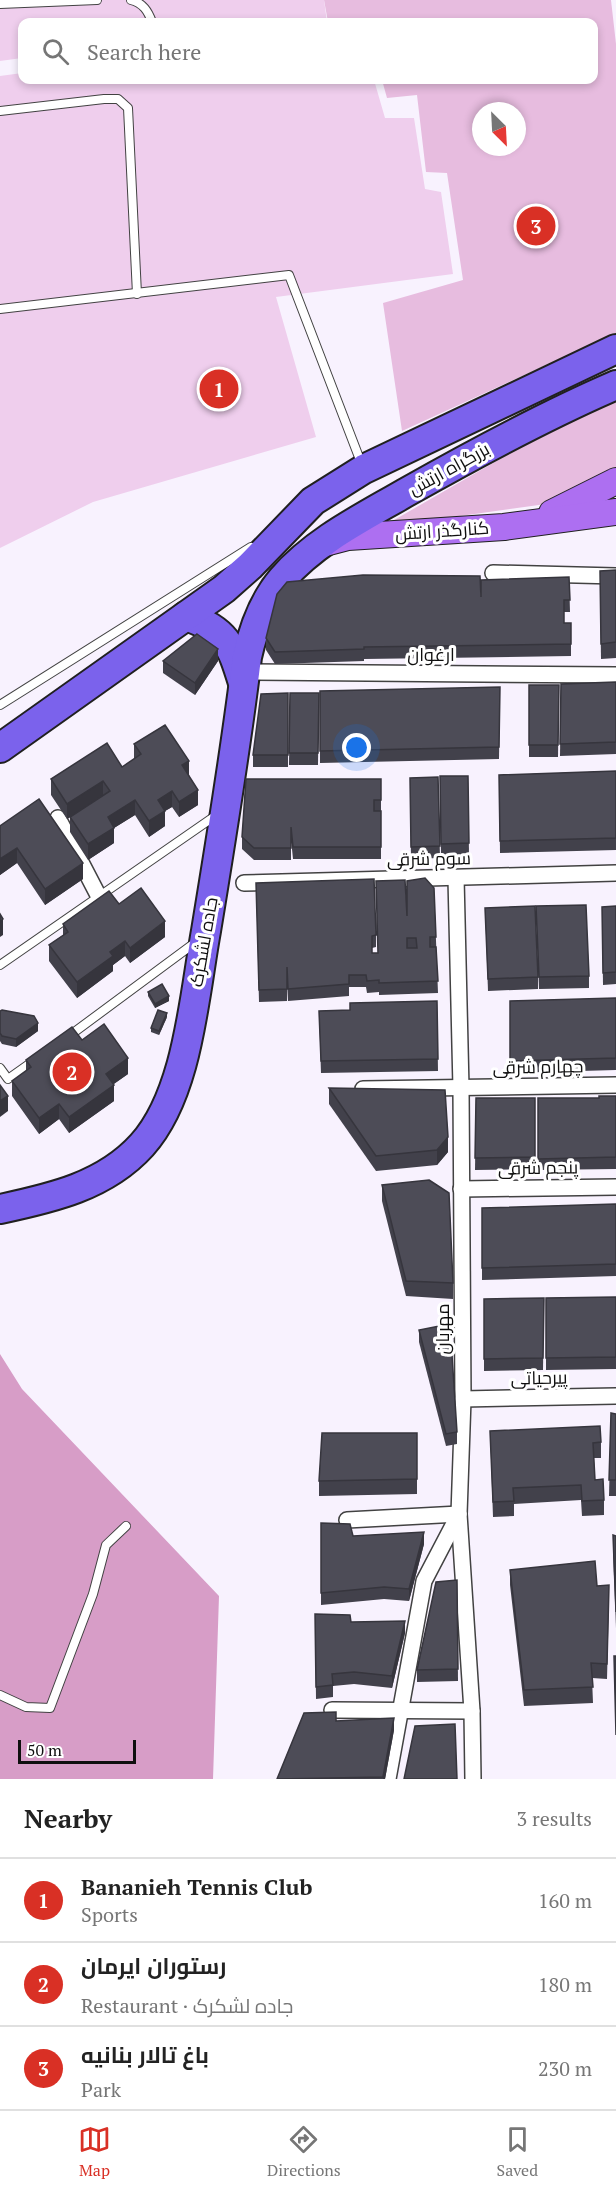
<!DOCTYPE html>
<meta charset="utf-8">
<style>
:root{--surface:#fff;--page:#f2f2f2;--text:#222;--muted:#767676;--line:#e0e0e0;--accent:#d93025}
body{margin:0;font-family:"PT Serif",Cairo,serif;background:var(--page);color:var(--text)}
.compass{position:absolute;left:472px;top:102px;width:54px;height:54px;border-radius:50%;background:var(--surface);box-shadow:0 3px 9px #0003;rotate:156deg}
.scale{position:absolute;left:18px;bottom:15px;width:118px;box-sizing:border-box;padding-left:6px;border:3px solid #0f0f0f;border-top:0;font-size:16px;line-height:21px;white-space:nowrap;color:#0f0f0f;-webkit-text-stroke:4px #fff;paint-order:stroke}
.you{position:absolute;left:357px;top:748px;width:21px;height:21px;margin:-15px;border:4px solid #fff;border-radius:50%;background:#1a73e8;box-shadow:0 0 0 9px #1a73e833}
.badge{display:grid;place-items:center;width:39px;height:39px;border-radius:50%;background:var(--accent);color:#fff;font-size:20px;font-weight:700}
.pin{position:absolute;translate:-50% -50%;border:3px solid #fff;box-shadow:0 2px 6px #0006}
.list{margin:0;padding:0;list-style:none}
h2{display:flex;justify-content:space-between;align-items:center;height:78px;margin:0;padding:0 24px;font-size:26px}
h2 small{font-size:20px;font-weight:400;color:var(--muted)}
.list li{display:grid;grid-template-columns:39px 1fr auto;gap:18px;align-items:center;box-sizing:border-box;height:84px;padding:0 24px;border-top:2px solid var(--line)}
.list b{display:block;font-size:22px;white-space:nowrap}
.list p{margin:0;font-size:20px;white-space:nowrap;color:var(--muted)}
.list em{font-size:20px;font-style:normal;color:var(--muted)}
.icon{flex:none;width:33px;height:33px;fill:none;stroke:currentColor;stroke-width:2;stroke-linecap:round;stroke-linejoin:round}
.map{position:relative;flex:none;width:616px;height:1779px;overflow:hidden}
.search{position:absolute;background:var(--surface);box-shadow:0 3px 9px #0003;left:18px;right:18px;top:18px;height:66px;display:flex;align-items:center;gap:15px;box-sizing:border-box;padding:0 21px;border-radius:12px;color:var(--muted);font-size:22px}
.sheet{height:330px;background:var(--surface)}
nav{display:flex;justify-content:space-around;align-items:center;box-sizing:border-box;height:84px;border-top:2px solid var(--line);background:var(--surface);font-size:16px;color:var(--muted)}
nav a{display:grid;justify-items:center;gap:3px}
nav .on{color:var(--accent)}
.map>svg:first-child{display:block}
.green{fill:#e7bcdf;fill-rule:evenodd}
.forest{fill:#d79dc7}
.pitch{fill:#efceed}
.lines{fill:none;stroke-linecap:round;stroke-linejoin:round}
.lane-casing{stroke:#424242;stroke-width:10}
.street-casing{stroke:#424242;stroke-width:18}
.primary-casing{stroke:#202020;stroke-width:28}
.highway-casing{stroke:#202020;stroke-width:32}
.lane{stroke:#fff;stroke-width:8}
.street{stroke:#fff;stroke-width:15}
.primary{stroke:#ad6ff1;stroke-width:26}
.highway{stroke:#7b62ec;stroke-width:28}
.wall{fill:#42414b}
.shaded-wall{fill:#36353d}
.building{fill:#4d4c57;stroke:#36353d;stroke-width:1.5;fill-rule:evenodd}
.labels{text-anchor:middle;stroke-width:6;stroke-linejoin:round;paint-order:stroke}
.street-label{font-size:18px;fill:#0f0f0f;stroke:#fff}
</style>
<div class="map">
<svg width="616" height="1779" viewBox="0 0 616 1779">
<rect width="100%" height="100%" fill="#f8f2fe"/>
<g class="green">
<path d="M324 0H611L616 44V333L402 431 383 303 463 280 447 173 426 172 417 95 387 98 382 80H594V22H328ZM481 111H517V147H481Z"/>
<polygon points="616,398 616,468 582,491 546,504 382,527 573,417"/>
</g>
<polygon class="forest" points="0,1354 22,1389 219,1596 213,1779 0,1779"/>
<g class="pitch">
<polygon points="0,0 324,0 327,22 22,22 22,58 0,61"/>
<polygon points="22,73 22,80 374,80 385,118 414,118 425,189 441,192 453,274 276,297 316,437 93,502 0,548 0,76"/>
</g>
<g class="lines">
<defs>
<g id="lane">
<path d="M131 0C143 3 148 11 152 22"/>
<polyline points="0,4 97,0"/>
<polyline points="0,111 104,99 118,99 128,108 137,294"/>
<polyline points="0,309 289,275 362,465"/>
<polyline points="0,705 251,547"/>
<polyline points="0,965 218,814"/>
<polyline points="69,1036 196,942"/>
<polyline points="0,1068 8,1079 32,1062"/>
<polyline points="0,1695 26,1707 50,1708 93,1594 106,1545 126,1526"/>
</g>
<g id="street">
<polyline points="493,573 616,576"/>
<polyline points="245,672 616,675"/>
<polyline points="58,818 98,895"/>
<polyline points="456,878 461,1088 463,1399 459,1514 472,1711 473,1779"/>
<polyline points="244,883 616,873"/>
<polyline points="363,1089 616,1085"/>
<polyline points="461,1189 616,1187"/>
<polyline points="463,1399 616,1396"/>
<polyline points="347,1520 459,1514"/>
<polyline points="332,1710 472,1711"/>
<polyline points="388,1779 424,1581 459,1514"/>
</g>
<g id="primary">
<polyline points="552,513 616,481"/>
<polyline points="325,543 348,537 504,527 616,512"/>
</g>
<g id="highway">
<path d="M186 616C226 630 231 644 243 683"/>
<polyline points="0,748 224,589 250,566 313,501 364,469 616,349"/>
<path d="M0 1209C52 1198 105 1186 142 1145 188 1094 194 997 206 931 221 840 236 749 247 657 253 630 264 600 282 579 315 541 362 518 405 493 474 454 544 416 616 385"/>
</g>
</defs>
<use href="#lane" class="lane-casing"/>
<use href="#street" class="street-casing"/>
<use href="#primary" class="primary-casing"/>
<use href="#highway" class="highway-casing"/>
<use href="#lane" class="lane"/>
<use href="#street" class="street"/>
<use href="#primary" class="primary"/>
<use href="#highway" class="highway"/>
</g>
<g class="wall">
<polygon points="616,570 616,658 601,659 600,587"/>
<polygon points="569,577 570,612 564,612 564,623 571,623 571,656 364,659 364,661 275,664 266,650 266,638 481,597"/>
<polygon points="163,661 218,661 195,695 163,673"/>
<polygon points="616,682 616,754 560,756 561,684"/>
<polygon points="529,685 559,685 558,757 529,757"/>
<polygon points="500,687 499,759 320,763 320,691"/>
<polygon points="288,693 288,767 253,767 253,755"/>
<polygon points="290,693 319,693 318,765 289,765"/>
<polygon points="134,744 189,775 198,805 179,817 172,807 165,811 165,826 149,837 135,815 114,828 114,843 88,860 70,832 70,817 67,819 51,795 51,779 122,767 134,759"/>
<polygon points="616,771 616,850 500,853 499,775"/>
<polygon points="440,776 468,776 469,855 441,856"/>
<polygon points="438,777 440,858 411,859 410,778"/>
<polygon points="381,779 381,859 293,859 291,839 291,860 254,860 242,849 242,837"/>
<polygon points="0,826 83,879 45,905 17,863 0,875"/>
<polygon points="256,883 376,935 376,947 372,948 372,953 378,953 407,908 434,888 438,993 379,995 379,992 367,993 366,987 349,987 349,996 288,1001 287,982 287,1001 259,1002"/>
<polygon points="119,904 165,937 130,963 125,956 113,965 113,971 77,998 49,961 49,945 63,935 63,924"/>
<polygon points="536,906 589,976 589,988 539,989"/>
<polygon points="616,906 616,984 603,985 602,907"/>
<polygon points="485,908 538,977 538,989 488,991"/>
<polygon points="148,992 169,1001 155,1008 148,996"/>
<polygon points="616,998 616,1070 510,1073 510,1001"/>
<polygon points="437,1001 438,1071 321,1073 319,1011 350,1010"/>
<polygon points="0,1011 38,1031 16,1047 2,1044 0,1041"/>
<polygon points="167,1017 159,1035 151,1032 151,1028"/>
<polygon points="82,1040 128,1074 114,1084 114,1101 69,1133 59,1119 39,1134 12,1096 12,1081 26,1071 26,1060"/>
<polygon points="329,1088 448,1152 437,1165 376,1171 329,1104"/>
<polygon points="616,1096 616,1169 538,1170 538,1098 599,1098"/>
<polygon points="476,1098 535,1098 535,1169 475,1170"/>
<polygon points="382,1185 453,1283 453,1299 406,1296 382,1201"/>
<polygon points="616,1204 616,1276 482,1280 482,1208"/>
<polygon points="616,1297 616,1369 546,1370 546,1298"/>
<polygon points="544,1298 543,1370 484,1371 484,1299"/>
<polygon points="419,1330 457,1432 457,1444 446,1446 419,1342"/>
<polygon points="611,1413 616,1414 616,1496 609,1496"/>
<polygon points="490,1431 601,1442 601,1458 594,1458 595,1480 604,1500 604,1515 582,1516 581,1500 514,1504 514,1516 493,1517"/>
<polygon points="417,1433 417,1494 319,1496 319,1481"/>
<polygon points="321,1523 353,1536 424,1544 409,1601 384,1599 321,1605"/>
<polygon points="613,1535 616,1536 616,1628 613,1551"/>
<polygon points="510,1570 597,1586 609,1600 607,1679 592,1678 593,1703 524,1706 510,1585"/>
<polygon points="457,1580 458,1681 417,1682 417,1670"/>
<polygon points="315,1614 351,1622 405,1633 392,1688 354,1684 333,1686 333,1697 316,1699"/>
<polygon points="336,1721 394,1730 385,1779 277,1779"/>
</g>
<g class="shaded-wall">
<polygon points="218,649 218,661 195,695 195,683"/>
<polygon points="189,761 189,777 182,765"/>
<polygon points="103,781 103,796 67,819 67,804"/>
<polygon points="198,790 198,805 179,817 179,802"/>
<polygon points="172,791 172,807 165,811 165,826 149,837 149,821 158,800"/>
<polygon points="135,800 135,815 114,828 114,843 88,860 88,844 108,817"/>
<polygon points="17,848 17,863 0,875 0,859"/>
<polygon points="83,863 83,879 45,905 45,889"/>
<polygon points="3,919 3,935 0,937 0,922"/>
<polygon points="165,921 165,937 130,963 130,948"/>
<polygon points="125,941 125,956 113,965 113,971 77,998 77,982 110,952"/>
<polygon points="169,996 169,1001 155,1008 155,1004"/>
<polygon points="167,1013 167,1017 159,1035 159,1031"/>
<polygon points="38,1023 38,1031 16,1047 16,1039"/>
<polygon points="128,1058 128,1074 106,1089 106,1074"/>
<polygon points="114,1085 114,1101 69,1133 69,1117"/>
<polygon points="8,1096 8,1111 0,1117 0,1101"/>
<polygon points="59,1104 59,1119 39,1134 39,1118"/>
<polygon points="448,1137 448,1152 437,1165 437,1150"/>
<polygon points="424,1532 424,1544 409,1601 409,1589"/>
<polygon points="405,1621 405,1633 392,1688 392,1676"/>
<polygon points="394,1718 394,1730 385,1779 383,1779"/>
</g>
<g class="building">
<polygon points="616,570 616,642 601,644 600,571"/>
<polygon points="363,575 480,576 481,597 481,580 569,577 570,600 564,600 564,623 571,623 571,644 364,647 364,649 275,652 266,638 277,594 287,582"/>
<polygon points="197,634 218,649 195,683 163,661"/>
<polygon points="616,682 616,742 560,744 561,684"/>
<polygon points="529,685 559,685 558,745 529,745"/>
<polygon points="500,687 499,747 320,751 320,691"/>
<polygon points="288,693 288,755 253,755 261,694"/>
<polygon points="290,693 319,693 318,753 289,753"/>
<polygon points="165,725 189,761 182,765 198,790 179,802 172,791 158,800 165,811 149,821 135,800 108,817 114,828 88,844 70,817 110,791 103,781 67,804 51,779 107,743 122,767 141,754 134,744"/>
<polygon points="616,771 616,838 500,841 499,775"/>
<polygon points="440,776 468,776 469,843 441,844"/>
<polygon points="438,777 440,846 411,847 410,778"/>
<polygon points="246,779 381,779 381,800 374,800 374,811 381,811 381,847 293,847 291,827 291,848 254,848 242,837"/>
<polygon points="39,799 83,863 45,889 17,848 0,859 0,826"/>
<path d="M425 878 434 888 436 937H430V947H436L438 981 379 983V980L367 981 366 975H349V984L288 989 287 967V989L259 990 256 883 374 879 376 935 372 936V953H378L376 881 405 880 407 916V881ZM407 938H416L417 948H407Z"/>
<polygon points="141,888 165,921 130,948 125,941 110,952 113,956 77,982 49,945 68,932 63,924 109,891 119,904"/>
<polygon points="586,905 589,976 539,977 536,906"/>
<polygon points="535,906 538,977 488,979 485,908"/>
<polygon points="616,906 616,972 603,973 602,907"/>
<polygon points="0,914 3,919 0,922"/>
<polygon points="162,984 169,996 155,1004 148,992"/>
<polygon points="616,998 616,1058 510,1061 510,1001"/>
<polygon points="437,1001 438,1059 321,1061 319,1011 350,1010 350,1003"/>
<polygon points="2,1010 34,1016 38,1023 16,1039 2,1036 0,1033 0,1011"/>
<polygon points="158,1010 167,1013 159,1031 151,1028"/>
<polygon points="104,1024 128,1058 106,1074 114,1085 69,1117 59,1104 39,1118 12,1081 31,1067 26,1060 72,1027 82,1040"/>
<polygon points="0,1085 8,1096 0,1101"/>
<polygon points="329,1088 445,1090 448,1137 437,1150 376,1156"/>
<polygon points="599,1096 616,1096 616,1157 538,1159 538,1098 599,1098"/>
<polygon points="476,1098 535,1098 535,1157 475,1158"/>
<polygon points="429,1180 449,1193 453,1283 406,1281 382,1185"/>
<polygon points="616,1204 616,1264 482,1268 482,1208"/>
<polygon points="616,1297 616,1357 546,1358 546,1298"/>
<polygon points="544,1298 543,1358 484,1359 484,1299"/>
<polygon points="450,1324 457,1432 446,1434 419,1330"/>
<polygon points="611,1413 616,1414 616,1480 609,1480"/>
<polygon points="600,1426 601,1442 593,1443 595,1480 603,1479 604,1500 582,1501 581,1485 513,1488 514,1501 493,1502 490,1431"/>
<polygon points="322,1433 417,1433 417,1479 319,1481"/>
<polygon points="321,1523 350,1524 353,1536 424,1532 409,1589 384,1587 321,1593"/>
<polygon points="613,1535 616,1536 616,1612"/>
<polygon points="595,1561 597,1586 609,1585 607,1664 591,1663 593,1687 524,1690 510,1570"/>
<polygon points="457,1580 458,1669 417,1670 436,1582"/>
<polygon points="315,1614 350,1615 351,1622 405,1621 392,1676 354,1672 332,1674 333,1685 316,1687"/>
<polygon points="614,1656 616,1656 616,1735"/>
<polygon points="336,1712 336,1721 394,1718 383,1777 277,1779 304,1713"/>
<polygon points="455,1724 457,1779 404,1779 415,1726"/>
</g>
<g class="labels">
<g class="street-label">
<text transform="translate(449 469) rotate(-29)" y="6">بزرگراه ارتش</text>
<text transform="translate(442 531) rotate(-4)" y="6">کنارگذر ارتش</text>
<text x="431" y="661">ارغوان</text>
<text transform="translate(429 859) rotate(-1)" y="6">سوم شرقی</text>
<text transform="translate(204 942) rotate(-80)" y="6">جاده لشکرک</text>
<text transform="translate(538 1067) rotate(-1)" y="6">چهارم شرقی</text>
<text transform="translate(538 1168) rotate(-1)" y="6">پنجم شرقی</text>
<text transform="translate(443 1329) rotate(-90)" y="6">مهربان</text>
<text transform="translate(539 1378) rotate(-1)" y="6">پیرحیاتی</text>
</g>
</g>
</svg>
<svg class="compass" viewBox="-18 -18 36 36"><path d="M0-13l5 13h-10z" fill="#e53935"/><path d="M0 13l5-13h-10z" fill="#767676"/></svg>
<div class="scale">50 m</div>
<div class="you"></div>
<div class="pin badge" style="left:219px;top:389px">1</div>
<div class="pin badge" style="left:72px;top:1072px">2</div>
<div class="pin badge" style="left:536px;top:226px">3</div>
<div class="search"><svg class="icon" aria-label="search" viewBox="0 0 24 24"><circle cx="10" cy="10" r="6"/><path d="M15 15l6 6"/></svg>Search here</div>
</div>
<section class="sheet">
<h2>Nearby<small>3 results</small></h2>
<ul class="list">
<li><span class="badge">1</span><div><b>Bananieh Tennis Club</b><p>Sports</p></div><em>160 m</em></li>
<li><span class="badge">2</span><div><b>رستوران ايرمان</b><p>Restaurant · جاده لشکرک</p></div><em>180 m</em></li>
<li><span class="badge">3</span><div><b>باغ تالار بنانیه</b><p>Park</p></div><em>230 m</em></li>
</ul>
</section>
<nav>
<a class="on"><svg class="icon" aria-label="map" viewBox="0 0 24 24"><path d="M3 6l6-2 6 2 6-2v14l-6 2-6-2-6 2zM9 4v14M15 6v14"/></svg>Map</a>
<a><svg class="icon" aria-label="directions" viewBox="0 0 24 24"><path d="M12 3l9 9-9 9-9-9zM9 14v-3h6M13 9l2 2-2 2"/></svg>Directions</a>
<a><svg class="icon" aria-label="saved" viewBox="0 0 24 24"><path d="M7 4h10v16l-5-4-5 4z"/></svg>Saved</a>
</nav>
